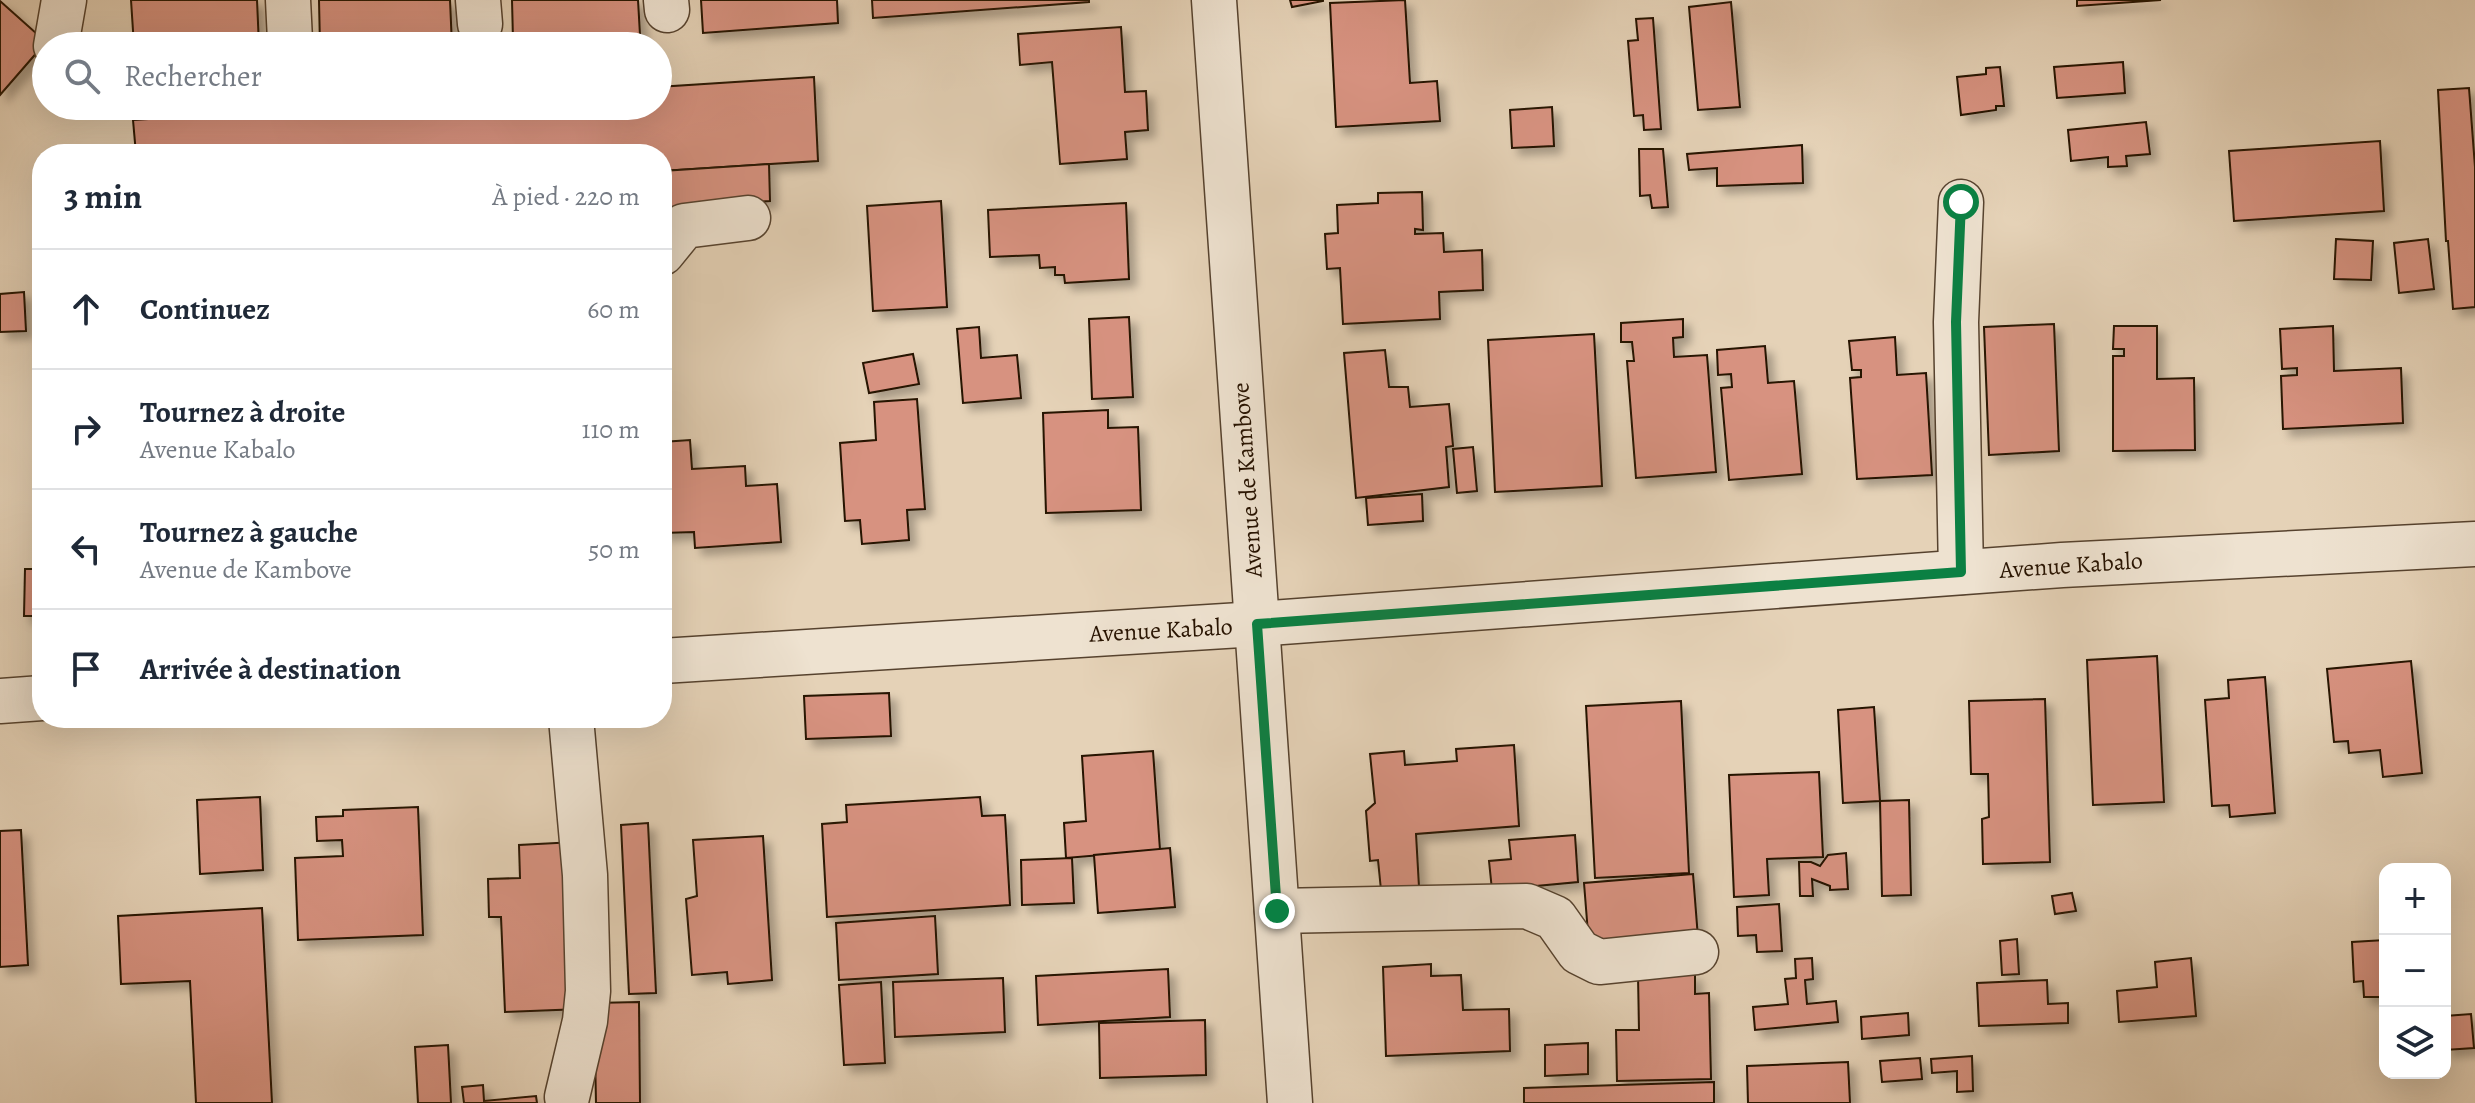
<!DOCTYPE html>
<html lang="fr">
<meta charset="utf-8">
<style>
:root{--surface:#fff;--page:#f2f2f3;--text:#1f2937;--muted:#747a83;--line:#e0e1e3}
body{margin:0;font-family:Alegreya,serif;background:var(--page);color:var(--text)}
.controls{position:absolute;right:24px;bottom:24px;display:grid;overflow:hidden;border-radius:16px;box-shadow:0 8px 32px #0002}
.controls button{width:72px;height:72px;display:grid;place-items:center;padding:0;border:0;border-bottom:2px solid var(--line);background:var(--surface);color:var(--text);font:40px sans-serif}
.stop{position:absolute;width:24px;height:24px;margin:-18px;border:6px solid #0b8043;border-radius:50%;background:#fff}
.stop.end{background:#0b8043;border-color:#fff;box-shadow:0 2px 8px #0008}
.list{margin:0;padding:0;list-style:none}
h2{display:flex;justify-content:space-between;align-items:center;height:104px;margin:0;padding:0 32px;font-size:34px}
h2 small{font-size:26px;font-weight:400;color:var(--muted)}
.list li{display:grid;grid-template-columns:52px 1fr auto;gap:24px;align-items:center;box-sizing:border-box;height:120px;padding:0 32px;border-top:2px solid var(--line)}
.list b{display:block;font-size:30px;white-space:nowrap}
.list p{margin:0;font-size:26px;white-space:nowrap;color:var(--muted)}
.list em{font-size:26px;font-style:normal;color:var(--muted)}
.icon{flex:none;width:44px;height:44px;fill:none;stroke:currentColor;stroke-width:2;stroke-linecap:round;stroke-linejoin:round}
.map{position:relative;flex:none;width:2475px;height:1103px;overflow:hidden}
.search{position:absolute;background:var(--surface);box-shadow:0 8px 32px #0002;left:32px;top:32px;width:640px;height:88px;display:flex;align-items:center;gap:20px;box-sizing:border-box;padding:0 28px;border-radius:44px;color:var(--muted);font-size:30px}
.panel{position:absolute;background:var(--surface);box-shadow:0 8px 32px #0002;left:32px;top:144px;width:640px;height:584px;border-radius:32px}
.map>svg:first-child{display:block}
.building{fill:#d79280;stroke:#261200;stroke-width:2;filter:url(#shadow)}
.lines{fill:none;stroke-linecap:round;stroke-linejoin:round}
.minor-casing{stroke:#56422e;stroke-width:47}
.minor{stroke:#eee2d0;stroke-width:44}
.route{stroke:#0b8043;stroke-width:10}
.labels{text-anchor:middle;stroke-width:8;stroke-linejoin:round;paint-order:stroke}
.street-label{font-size:24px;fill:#261200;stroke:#eee2d0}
</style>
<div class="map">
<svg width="2475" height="1103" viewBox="0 0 2475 1103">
<defs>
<filter id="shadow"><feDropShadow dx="7" dy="7" stdDeviation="4" flood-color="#0004"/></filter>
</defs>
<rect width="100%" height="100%" fill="#e5d2b7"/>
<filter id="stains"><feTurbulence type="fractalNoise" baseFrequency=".0025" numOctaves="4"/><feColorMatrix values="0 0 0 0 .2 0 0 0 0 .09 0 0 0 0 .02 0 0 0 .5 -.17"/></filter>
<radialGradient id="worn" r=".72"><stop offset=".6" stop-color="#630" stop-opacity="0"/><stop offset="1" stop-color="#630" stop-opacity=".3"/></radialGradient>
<g class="building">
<polygon points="131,0 257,0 259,46 134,46"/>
<polygon points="319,0 450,0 452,46 320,46"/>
<polygon points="512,0 638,0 640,35 513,40"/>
<polygon points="701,0 837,0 838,23 703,33"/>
<polygon points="872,0 1089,0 1089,2 873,18"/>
<polygon points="1290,0 1323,0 1323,1 1292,7"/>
<polygon points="1405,0 1410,83 1437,81 1440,121 1336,127 1330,3"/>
<polygon points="2077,0 2161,0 2077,6"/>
<polygon points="0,1 46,42 0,95"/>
<polygon points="1731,2 1740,107 1698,110 1689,7"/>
<polygon points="1653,18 1661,129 1644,130 1643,115 1634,116 1628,41 1638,40 1636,19"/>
<polygon points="1121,27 1125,92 1146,91 1148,130 1125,132 1127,159 1060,164 1052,62 1020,65 1018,34"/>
<polygon points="2123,62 2125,93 2057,98 2054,67"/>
<polygon points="2000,67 2004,106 1996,106 1996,110 1961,115 1957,77 1986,74 1986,68"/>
<polygon points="814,77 818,161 662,171 662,154 136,154 133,120 354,106 658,106 658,87"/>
<polygon points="2469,88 2475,167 2475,307 2453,309 2448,241 2446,241 2438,90"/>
<polygon points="1552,107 1554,146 1512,148 1510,110"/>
<polygon points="2146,122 2150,154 2126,156 2127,166 2108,167 2108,157 2071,161 2068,130"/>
<polygon points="2380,141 2384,211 2234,221 2229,151"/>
<polygon points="1802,145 1803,183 1717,186 1717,168 1689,170 1687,154"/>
<polygon points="1639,149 1663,149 1668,207 1652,208 1650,195 1640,196"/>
<polygon points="769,164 770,201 663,208 662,171"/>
<polygon points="1422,192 1423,230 1415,229 1415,234 1443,233 1444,252 1482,250 1483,290 1439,292 1440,319 1343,324 1340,268 1327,269 1325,234 1338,233 1337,205 1378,203 1378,193"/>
<polygon points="941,201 947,307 873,311 867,206"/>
<polygon points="1126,203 1129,279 1065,283 1064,275 1055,275 1055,267 1040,268 1039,255 990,257 988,210"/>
<polygon points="2336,239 2373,241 2371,280 2334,279"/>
<polygon points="2428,239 2434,289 2399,293 2394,243"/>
<polygon points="24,292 26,331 0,332 0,294"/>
<polygon points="1129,317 1133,397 1092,399 1089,319"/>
<polygon points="1683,319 1683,337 1673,338 1674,357 1707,355 1716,472 1636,478 1627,361 1634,361 1632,342 1621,342 1621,323"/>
<polygon points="2054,324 2059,451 1989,455 1984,327"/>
<polygon points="2114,326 2157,326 2157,379 2194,378 2195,450 2113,451 2113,356 2124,356 2124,349 2113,349"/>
<polygon points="2333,326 2334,371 2401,368 2403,423 2283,429 2281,376 2297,375 2297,368 2282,369 2280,329"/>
<polygon points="979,327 981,358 1017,355 1021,398 963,403 957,329"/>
<polygon points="1594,334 1602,486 1495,492 1488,340"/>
<polygon points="1895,337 1897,375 1926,373 1932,475 1857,479 1850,378 1861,377 1861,370 1852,370 1849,341"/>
<polygon points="1765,346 1768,383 1794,381 1802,474 1729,480 1721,388 1732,387 1731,374 1718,375 1717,350"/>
<polygon points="1385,350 1389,387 1408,387 1410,407 1449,404 1453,446 1446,447 1449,487 1356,498 1344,353"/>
<polygon points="913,354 919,384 869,393 863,363"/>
<polygon points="917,399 925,509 907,510 909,540 862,544 860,520 845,521 840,443 876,440 874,402"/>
<polygon points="1108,410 1108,428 1138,427 1141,510 1046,513 1043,413"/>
<polygon points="690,440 692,469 745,466 746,486 777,484 781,542 695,548 694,532 662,533 662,442"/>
<polygon points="1473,447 1477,491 1457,493 1453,449"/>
<polygon points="1422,494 1423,521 1368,525 1366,498"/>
<polygon points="25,569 42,569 42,616 24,616"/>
<polygon points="2157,656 2164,802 2093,805 2087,660"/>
<polygon points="2411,661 2422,773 2383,777 2380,750 2349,753 2348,741 2334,742 2327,669"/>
<polygon points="2265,677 2275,813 2230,817 2229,805 2212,806 2205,700 2229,698 2228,680"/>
<polygon points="889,693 891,736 806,739 804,696"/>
<polygon points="2045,699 2050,862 1983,864 1982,819 1989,817 1988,774 1971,774 1969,701"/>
<polygon points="1681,701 1689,873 1595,878 1586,706"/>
<polygon points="1874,707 1880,801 1843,803 1838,710"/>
<polygon points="1514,745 1519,826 1416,834 1419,887 1381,890 1378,860 1370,861 1366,811 1375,803 1370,754 1404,751 1405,765 1457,761 1456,749"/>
<polygon points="1153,751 1160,850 1066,858 1064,823 1086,821 1082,756"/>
<polygon points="1819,772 1823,857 1767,859 1769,895 1734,897 1729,775"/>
<polygon points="260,797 263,870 200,874 197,800"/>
<polygon points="980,797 982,816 1005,815 1010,905 827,917 822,824 847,822 846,805"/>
<polygon points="1909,800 1911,895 1882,896 1880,801"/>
<polygon points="418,807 423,935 298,940 295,858 343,856 342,840 317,841 316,817 343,816 343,810"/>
<polygon points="648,823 656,993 629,994 621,825"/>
<polygon points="21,830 28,965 0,967 0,831"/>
<polygon points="1575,835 1578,882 1492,890 1489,861 1511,859 1509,840"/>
<polygon points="763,836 772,980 728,984 727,972 692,975 686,899 697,896 693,840"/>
<polygon points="575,842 581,1009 505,1012 501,917 489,917 488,879 520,878 519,845"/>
<polygon points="1170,848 1175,907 1098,913 1094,855"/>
<polygon points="1846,853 1848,889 1830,890 1830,886 1812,879 1813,896 1800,896 1799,862 1811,862 1820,866 1828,855"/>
<polygon points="1072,858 1074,903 1022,905 1021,860"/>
<polygon points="1693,874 1698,938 1589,946 1584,883"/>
<polygon points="2072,893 2076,911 2055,914 2052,896"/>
<polygon points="1779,904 1782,951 1757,952 1756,935 1738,936 1737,907"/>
<polygon points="262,908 272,1103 196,1103 190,981 121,984 118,916"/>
<polygon points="935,916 938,974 839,980 836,923"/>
<polygon points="2017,939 2019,974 2002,975 2000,941"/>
<polygon points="2385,940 2385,983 2380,983 2381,997 2364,997 2363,981 2354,982 2352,942"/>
<polygon points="1812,958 1813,979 1805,980 1807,1004 1836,1001 1838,1022 1755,1030 1753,1007 1788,1004 1785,979 1796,978 1795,959"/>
<polygon points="2191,958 2196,1016 2119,1022 2117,991 2157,987 2155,962"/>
<polygon points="1431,964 1431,976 1461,975 1463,1010 1509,1009 1510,1051 1386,1056 1383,967"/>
<polygon points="1168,969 1170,1017 1038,1025 1036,976"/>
<polygon points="1695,974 1695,994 1709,993 1711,1079 1617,1081 1616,1030 1639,1030 1638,975"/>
<polygon points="1003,978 1005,1032 895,1037 893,982"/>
<polygon points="2047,980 2048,1004 2068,1003 2068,1023 1979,1026 1977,983"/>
<polygon points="881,982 885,1063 844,1065 839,985"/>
<polygon points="639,1002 640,1103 596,1103 594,1003"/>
<polygon points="1908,1013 1909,1035 1862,1039 1861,1017"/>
<polygon points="2471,1014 2474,1048 2445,1050 2445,1016"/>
<polygon points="1205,1020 1206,1075 1100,1078 1099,1023"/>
<polygon points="1588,1043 1588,1074 1545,1076 1545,1045"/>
<polygon points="448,1045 451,1103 418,1103 415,1047"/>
<polygon points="1972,1056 1973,1091 1957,1092 1957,1071 1932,1073 1931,1059"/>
<polygon points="1920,1058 1922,1079 1882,1082 1880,1061"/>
<polygon points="1848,1062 1850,1103 1748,1103 1747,1066"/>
<polygon points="1714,1082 1714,1103 1524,1103 1524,1088"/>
<polygon points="483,1085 484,1101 536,1096 537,1103 464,1103 462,1087"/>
</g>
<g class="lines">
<defs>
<g id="minor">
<polyline points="288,0 290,40"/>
<polyline points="478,0 480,24"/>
<polyline points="666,0 667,10"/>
<polyline points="1214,0 1290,1103"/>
<polyline points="56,46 64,0"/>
<polyline points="1961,202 1956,322 1961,572"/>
<polyline points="662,253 684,226 748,218"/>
<polyline points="662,661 1257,624 2062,565 2475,544"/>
<polyline points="0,701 42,698"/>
<polyline points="1277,911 1527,906 1555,918 1579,952 1599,962 1696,952"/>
<polyline points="567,1097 585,1021 588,991 585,875 571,718"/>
</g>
</defs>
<use href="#minor" class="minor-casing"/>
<use href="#minor" class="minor"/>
</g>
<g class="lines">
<polyline class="route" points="1277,911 1257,624 1961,572 1956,322 1961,202"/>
</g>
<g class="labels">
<g class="street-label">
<text transform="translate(1247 480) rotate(-94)" y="8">Avenue de Kambove</text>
<text transform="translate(2071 565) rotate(-4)" y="8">Avenue Kabalo</text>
<text transform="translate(1161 630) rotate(-3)" y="8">Avenue Kabalo</text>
</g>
</g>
<rect width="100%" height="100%" filter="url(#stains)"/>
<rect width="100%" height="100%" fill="url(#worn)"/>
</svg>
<div class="controls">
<button>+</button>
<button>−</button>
<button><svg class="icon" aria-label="layers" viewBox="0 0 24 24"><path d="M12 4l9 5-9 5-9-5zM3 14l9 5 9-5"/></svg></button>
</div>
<div class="stop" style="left:1961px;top:202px"></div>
<div class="stop end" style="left:1277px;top:911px"></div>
<div class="search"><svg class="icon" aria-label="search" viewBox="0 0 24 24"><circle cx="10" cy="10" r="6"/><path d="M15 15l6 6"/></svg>Rechercher</div>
<section class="panel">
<h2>3 min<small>À pied · 220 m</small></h2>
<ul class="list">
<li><svg class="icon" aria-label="ahead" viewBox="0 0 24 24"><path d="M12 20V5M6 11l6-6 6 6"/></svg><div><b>Continuez</b></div><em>60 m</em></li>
<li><svg class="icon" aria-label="right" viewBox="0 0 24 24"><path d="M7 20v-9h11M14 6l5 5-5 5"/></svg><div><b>Tournez à droite</b><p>Avenue Kabalo</p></div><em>110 m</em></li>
<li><svg class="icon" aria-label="left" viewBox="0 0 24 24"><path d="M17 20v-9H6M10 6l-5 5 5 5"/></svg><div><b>Tournez à gauche</b><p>Avenue de Kambove</p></div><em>50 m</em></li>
<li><svg class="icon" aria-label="arrive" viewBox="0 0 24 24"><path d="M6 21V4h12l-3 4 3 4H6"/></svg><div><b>Arrivée à destination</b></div></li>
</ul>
</section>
</div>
